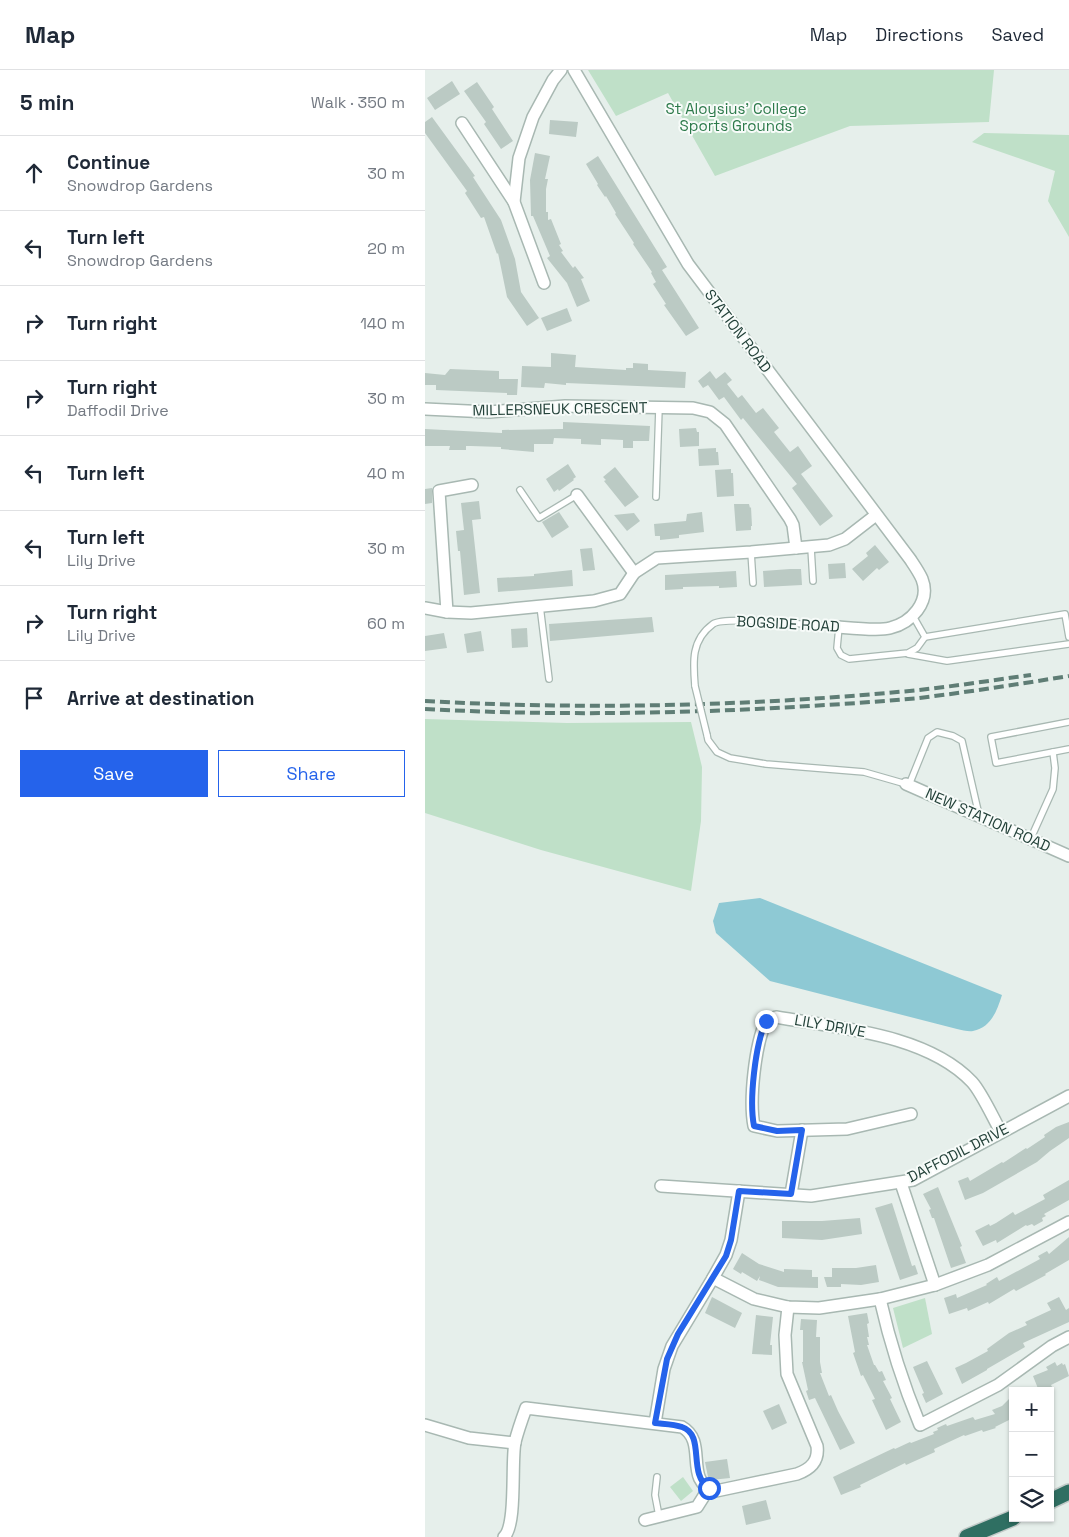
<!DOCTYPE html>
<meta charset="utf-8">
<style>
:root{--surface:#fff;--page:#f2f2f3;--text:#1f2937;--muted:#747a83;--line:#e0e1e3;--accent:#2563eb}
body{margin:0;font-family:"Space Grotesk",sans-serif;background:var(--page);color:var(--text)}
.controls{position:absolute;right:15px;bottom:15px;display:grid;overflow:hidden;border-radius:0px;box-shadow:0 1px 4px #0004}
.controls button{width:45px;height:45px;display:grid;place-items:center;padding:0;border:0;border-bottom:1px solid var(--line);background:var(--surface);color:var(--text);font:25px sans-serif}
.stop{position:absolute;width:15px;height:15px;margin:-11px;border:4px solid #2563eb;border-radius:50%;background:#fff}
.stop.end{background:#2563eb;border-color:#fff;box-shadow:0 1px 5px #0008}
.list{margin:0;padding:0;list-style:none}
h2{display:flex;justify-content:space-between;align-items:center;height:65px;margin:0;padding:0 20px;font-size:21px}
h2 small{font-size:16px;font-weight:400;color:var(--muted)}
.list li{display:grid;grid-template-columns:32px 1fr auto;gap:15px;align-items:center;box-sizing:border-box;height:75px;padding:0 20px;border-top:1px solid var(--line)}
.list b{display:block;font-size:19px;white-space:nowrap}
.list p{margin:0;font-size:16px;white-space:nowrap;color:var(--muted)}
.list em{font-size:16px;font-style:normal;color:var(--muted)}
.actions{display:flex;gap:10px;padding:15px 20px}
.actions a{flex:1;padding:11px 0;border:1px solid var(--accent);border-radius:0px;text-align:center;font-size:18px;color:var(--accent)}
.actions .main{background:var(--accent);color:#fff}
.icon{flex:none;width:28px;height:28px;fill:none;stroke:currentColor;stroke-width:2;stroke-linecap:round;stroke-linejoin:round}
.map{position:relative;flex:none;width:644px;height:1467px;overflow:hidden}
header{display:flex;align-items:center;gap:30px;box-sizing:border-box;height:70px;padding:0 25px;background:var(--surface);border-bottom:1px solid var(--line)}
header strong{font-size:24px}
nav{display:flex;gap:28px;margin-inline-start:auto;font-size:18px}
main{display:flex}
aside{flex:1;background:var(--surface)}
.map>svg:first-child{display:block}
.green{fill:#bfe0c8}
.water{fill:#8ec9d4}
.building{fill:#bbcac4}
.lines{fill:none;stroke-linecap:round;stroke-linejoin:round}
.service-casing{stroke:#a8b8b2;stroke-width:8}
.minor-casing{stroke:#a8b8b2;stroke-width:14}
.motorway-casing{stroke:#c2cac8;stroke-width:18}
.service{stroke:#fff;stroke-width:5.5}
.minor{stroke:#fff;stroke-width:11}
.motorway{stroke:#2f6f62;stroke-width:15}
.rail{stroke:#5f7d75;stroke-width:4;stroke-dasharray:10 5;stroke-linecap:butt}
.service-bridge-casing{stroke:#a8b8b2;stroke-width:8;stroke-linecap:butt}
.service-bridge{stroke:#fff;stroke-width:5.5}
.route{stroke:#2563eb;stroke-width:6}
.labels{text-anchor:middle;stroke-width:4;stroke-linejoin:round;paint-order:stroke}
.park-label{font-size:15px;fill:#2d7a4b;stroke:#f7fbf9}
.street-label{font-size:15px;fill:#24423a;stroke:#f7fbf9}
</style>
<header>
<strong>Map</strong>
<nav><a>Map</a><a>Directions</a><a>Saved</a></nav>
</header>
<main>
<aside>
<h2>5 min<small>Walk · 350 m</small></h2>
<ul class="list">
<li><svg class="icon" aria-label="ahead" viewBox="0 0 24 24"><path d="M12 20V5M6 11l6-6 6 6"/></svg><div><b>Continue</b><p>Snowdrop Gardens</p></div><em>30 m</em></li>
<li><svg class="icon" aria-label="left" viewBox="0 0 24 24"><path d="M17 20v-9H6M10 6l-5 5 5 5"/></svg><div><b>Turn left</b><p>Snowdrop Gardens</p></div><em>20 m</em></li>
<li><svg class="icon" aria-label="right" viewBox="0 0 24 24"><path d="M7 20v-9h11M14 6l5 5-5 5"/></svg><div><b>Turn right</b></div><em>140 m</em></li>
<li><svg class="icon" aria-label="right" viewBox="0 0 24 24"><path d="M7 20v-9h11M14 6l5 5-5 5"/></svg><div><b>Turn right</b><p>Daffodil Drive</p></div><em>30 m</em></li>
<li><svg class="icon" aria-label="left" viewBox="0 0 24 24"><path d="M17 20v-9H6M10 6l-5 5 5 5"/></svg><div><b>Turn left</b></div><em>40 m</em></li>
<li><svg class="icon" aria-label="left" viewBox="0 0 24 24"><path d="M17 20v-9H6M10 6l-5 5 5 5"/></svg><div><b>Turn left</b><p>Lily Drive</p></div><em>30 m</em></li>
<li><svg class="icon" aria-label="right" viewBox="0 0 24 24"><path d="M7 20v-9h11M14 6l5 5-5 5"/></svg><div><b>Turn right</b><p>Lily Drive</p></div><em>60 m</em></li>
<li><svg class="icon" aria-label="arrive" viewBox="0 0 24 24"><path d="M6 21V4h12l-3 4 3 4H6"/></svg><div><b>Arrive at destination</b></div></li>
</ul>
<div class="actions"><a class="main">Save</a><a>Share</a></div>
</aside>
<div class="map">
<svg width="644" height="1467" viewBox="0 0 644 1467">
<rect width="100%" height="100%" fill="#e6efeb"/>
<g class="green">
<polygon points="163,0 569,0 564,52 425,56 290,106 243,23 191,46"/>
<polygon points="559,63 644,65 644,167 623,131 630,101 547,72"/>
<polygon points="0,649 142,653 266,652 277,697 276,751 266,821 116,780 0,743"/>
<polygon points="500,1228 507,1264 478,1278 468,1238"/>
<polygon points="258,1407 268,1421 256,1431 245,1417"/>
</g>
<path class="water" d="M335 828 577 925C572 940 567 957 548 961 544 962 537 960 532 959L345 911 291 863 288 851 294 833Z"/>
<g class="building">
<polygon points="27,11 35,24 10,40 2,28"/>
<polygon points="52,12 69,37 67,39 88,71 76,79 59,54 61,52 39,21"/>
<polygon points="7,47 50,106 48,107 76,150 90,189 96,222 114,248 102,256 82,227 73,183 72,184 59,147 56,148 40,123 42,121 0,63 0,52"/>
<polygon points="125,50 153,52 151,67 124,64"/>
<polygon points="110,83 125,86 120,109 123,109 121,119 121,142 123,142 123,150 126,149 136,174 134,175 138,181 136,182 148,198 150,196 159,208 156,209 165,231 152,237 142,213 122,188 125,186 108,146 106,146 105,110"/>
<polygon points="173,86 242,197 237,200 274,258 261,266 239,235 241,234 228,214 231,212 226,203 227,202 208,174 209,173 190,144 191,143 181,126 180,127 172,115 173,114 161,94"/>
<polygon points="142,238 147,251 122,261 116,248"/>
<polygon points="126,283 151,285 150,297 201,300 201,298 208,298 208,293 223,294 223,300 261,302 260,318 141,313 141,315 120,313 119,318 96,317 97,296 126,297"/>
<polygon points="25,299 74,301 74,309 93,309 92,325 82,325 82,323 11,320 11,315 0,315 0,303 20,305"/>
<polygon points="285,301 291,309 300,302 307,310 302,314 313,328 317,325 331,343 338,338 354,358 349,362 365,382 373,376 387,396 376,404 408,446 395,456 367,418 372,414 318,348 316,350 299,327 294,330 283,315 278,318 273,311"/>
<polygon points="138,352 225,356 224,371 208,371 208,378 198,378 198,370 176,369 176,375 156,374 156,369 129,368 128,374 109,374 109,382 76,379 76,377 46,376 41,376 41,380 24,380 25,376 0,376 0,359 77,363 77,360 138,359"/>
<polygon points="271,358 272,362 274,362 274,376 255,377 254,359"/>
<polygon points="291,378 291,382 293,382 294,395 274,396 273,379"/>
<polygon points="143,394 151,407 148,409 149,410 134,421 133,419 129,422 121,409"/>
<polygon points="190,397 214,427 200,437 179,411 181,410 178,407"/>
<polygon points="306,399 306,403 308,403 309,426 292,427 290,400"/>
<polygon points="7,418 7,433 0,434 0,419"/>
<polygon points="54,431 56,449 47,450 55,523 39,525 35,481 33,481 31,461 39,460 36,433"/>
<polygon points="309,434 324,434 325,438 326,437 327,456 326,456 326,460 311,461"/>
<polygon points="134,442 144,457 127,468 117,452"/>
<polygon points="277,442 279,462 254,465 254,468 235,470 235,466 230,466 229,454 261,451 262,444"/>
<polygon points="209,443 215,451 202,461 189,445"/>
<polygon points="450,475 464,492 454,500 452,498 438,511 427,499 443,486 441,483"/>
<polygon points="167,478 170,500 158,501 155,479"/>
<polygon points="420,493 421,508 404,509 403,494"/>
<polygon points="365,499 376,499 377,515 339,517 338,501"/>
<polygon points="147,500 148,516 73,522 72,508 109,506 109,504"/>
<polygon points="311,501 312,517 294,518 294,516 258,517 258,519 240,520 240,505"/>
<polygon points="227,547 229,562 125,571 124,554"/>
<polygon points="102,558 103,577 87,578 86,559"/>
<polygon points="56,561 59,581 42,583 39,564"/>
<polygon points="19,563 22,578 0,581 0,566"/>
<polygon points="644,1052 644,1068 625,1081 612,1092 558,1123 540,1130 533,1111 543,1107 545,1111 577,1092 578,1093 601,1078 602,1079 620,1067 619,1065 631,1057"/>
<polygon points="644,1110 644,1130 619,1144 621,1146 617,1148 618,1151 609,1156 607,1154 602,1156 601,1155 572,1173 571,1170 558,1176 550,1161 564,1154 565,1156 571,1153 588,1142 590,1145 620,1129 618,1125"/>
<polygon points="513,1117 537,1176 535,1177 541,1193 526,1198 509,1148 507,1148 504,1140 506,1139 498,1124"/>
<polygon points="467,1133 487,1196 490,1195 493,1204 475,1210 450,1138"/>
<polygon points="435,1148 437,1164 397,1170 357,1168 357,1151 397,1151"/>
<polygon points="644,1167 644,1190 620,1204 621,1205 591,1221 589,1219 564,1234 563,1232 543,1241 542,1238 524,1244 519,1228 531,1224 532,1228 562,1215 561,1214 572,1207 574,1211 615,1189 613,1186 622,1181 624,1184"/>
<polygon points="317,1183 334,1194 359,1202 359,1199 387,1200 387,1207 393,1207 393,1218 353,1217 334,1210 335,1206 332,1211 317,1202 316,1204 308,1199"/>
<polygon points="451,1195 454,1212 436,1215 416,1214 416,1217 402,1217 399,1207 407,1207 407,1198 431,1198"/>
<polygon points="287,1227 317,1243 310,1258 280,1243"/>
<polygon points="634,1227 641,1240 644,1238 644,1252 598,1273 600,1277 562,1299 562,1300 537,1314 530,1298 541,1293 563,1281 562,1279 584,1263 602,1255 600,1252 626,1240 622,1233"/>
<polygon points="442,1243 444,1253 442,1254 444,1267 442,1267 444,1275 442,1275 449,1295 450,1295 454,1302 457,1301 461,1310 458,1311 467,1328 465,1329 476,1352 461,1360 447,1330 450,1329 438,1305 436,1306 428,1283 430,1282 423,1246"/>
<polygon points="331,1245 348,1247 345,1275 347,1275 347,1285 327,1284"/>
<polygon points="376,1249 392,1250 391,1267 395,1267 395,1292 397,1303 395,1303 404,1326 406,1325 413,1341 430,1373 415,1380 390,1328 384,1330 381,1321 383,1320 377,1292 378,1292 378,1260 375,1260"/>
<polygon points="502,1291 518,1324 501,1333 497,1324 499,1323 488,1297"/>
<polygon points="630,1292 632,1296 637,1293 638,1295 640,1294 644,1306 626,1315 627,1317 614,1321 608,1306 623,1300 621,1297"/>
<polygon points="588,1325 588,1348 570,1357 571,1358 558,1362 557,1360 540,1366 539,1365 509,1379 510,1382 481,1395 480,1393 435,1415 436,1417 416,1425 408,1407 469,1378 470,1379 485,1372 486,1373 509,1364 508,1362 513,1360 512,1358 521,1354 522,1356 548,1347 550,1350 570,1344 567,1340 577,1336"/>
<polygon points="354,1334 362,1353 347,1360 338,1341"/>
<polygon points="302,1389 305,1408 286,1410 283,1407 280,1392"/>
<polygon points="341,1430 346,1449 321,1455 317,1436"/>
</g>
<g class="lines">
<defs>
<g id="service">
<polyline points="95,420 114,448 152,425"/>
<polyline points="231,427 234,338"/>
<polyline points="386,478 388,511"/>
<polyline points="326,482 328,513"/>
<polyline points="115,536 124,609"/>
<polyline points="500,567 640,544 644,567"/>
<polyline points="483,584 522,591 644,574"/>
<path d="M270 616C268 592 266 570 288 554 300 545 393 556 414 557L412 578 416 585 424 589 483 583 492 578 500 567 488 546"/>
<polyline points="644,652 566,667 571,693 644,679"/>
<polyline points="282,665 283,670 292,682 305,688 341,694 439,702 481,714"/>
<polyline points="484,715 503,668 512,662 528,666 537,671 554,745"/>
<polyline points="606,768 628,719 630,698 628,682"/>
<polyline points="232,1407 230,1425 234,1446"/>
</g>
<g id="minor">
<path d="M149 0 263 194 485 489C489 495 494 502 497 509 506 532 486 553 465 558 454 561 426 558 414 557"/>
<polyline points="37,53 89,132"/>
<polyline points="119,213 89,132 94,88 108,47 128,10 136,0"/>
<polyline points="0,339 64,342 140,336 268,338 285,342 300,354 365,449 368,455 371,478"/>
<polyline points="152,425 209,503"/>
<polyline points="0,538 22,542 46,543 169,531 195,524 209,503 232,488 326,482 404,475 420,469 451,445"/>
<polyline points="22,542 14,421 47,415"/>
<polyline points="481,714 644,786"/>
<path d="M486 1044 422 1059 352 1061 329 1056C324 1030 330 975 341 951L351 947C413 958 502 964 547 1012 557 1023 568 1048 576 1062"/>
<polyline points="476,1113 510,1215"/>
<polyline points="236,1116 386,1126 488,1110 644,1026"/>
<polyline points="314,1121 306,1170 301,1185 288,1208 329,1229 363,1237 394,1238 455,1229 510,1215 563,1195 644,1152"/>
<polyline points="366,1124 377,1060"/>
<path d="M455 1229C465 1273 478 1314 495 1355L573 1315 627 1276 644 1267"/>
<polyline points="230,1353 239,1299 247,1276 288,1208"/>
<polyline points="0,1355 44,1368 90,1373"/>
<polyline points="220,1450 272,1437 284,1418"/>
<path d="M79 1467C92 1455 86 1392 90 1372 93 1360 97 1349 101 1338L257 1357C284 1372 257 1412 291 1421L372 1404C386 1399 394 1391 392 1376L362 1304 360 1265 363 1237"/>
</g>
<g id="motorway">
<polyline points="625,1431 644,1422"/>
<polyline points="542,1467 588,1448"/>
</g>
</defs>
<use href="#service" class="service-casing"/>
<use href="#minor" class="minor-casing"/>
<use href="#motorway" class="motorway-casing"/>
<use href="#service" class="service"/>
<use href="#minor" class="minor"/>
<use href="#motorway" class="motorway"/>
<g class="rail">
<path d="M0 631C163 640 331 636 494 620 531 616 569 610 606 605"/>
<path d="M0 639C111 645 222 644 332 639 386 636 441 633 494 628 544 622 594 614 644 606"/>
</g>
<defs>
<polyline id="service-bridge" points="270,616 282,665"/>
</defs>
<use href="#service-bridge" class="service-bridge-casing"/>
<use href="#service-bridge" class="service-bridge"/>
</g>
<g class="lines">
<path class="route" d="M284 1418C262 1404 281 1365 257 1357 249 1354 238 1354 230 1353L242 1289 253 1264 301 1186 306 1170 314 1121 366 1124 377 1060 352 1061 329 1056C324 1031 330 975 341 951"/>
</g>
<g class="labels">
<g class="park-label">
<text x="311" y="44">St Aloysius' College<tspan x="311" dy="17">Sports Grounds</tspan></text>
</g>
<g class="street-label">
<text transform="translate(313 261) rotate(53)" y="5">STATION ROAD</text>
<text transform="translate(135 339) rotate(-1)" y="5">MILLERSNEUK CRESCENT</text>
<text transform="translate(363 554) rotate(3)" y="5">BOGSIDE ROAD</text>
<text transform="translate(563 750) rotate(24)" y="5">NEW STATION ROAD</text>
<text transform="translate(405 956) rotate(10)" y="5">LILY DRIVE</text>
<text transform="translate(533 1083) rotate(-27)" y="5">DAFFODIL DRIVE</text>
</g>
</g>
</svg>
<div class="controls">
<button>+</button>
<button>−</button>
<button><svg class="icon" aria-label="layers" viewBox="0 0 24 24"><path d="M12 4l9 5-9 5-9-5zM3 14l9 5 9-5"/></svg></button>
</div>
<div class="stop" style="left:284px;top:1418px"></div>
<div class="stop end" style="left:341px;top:951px"></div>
</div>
</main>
